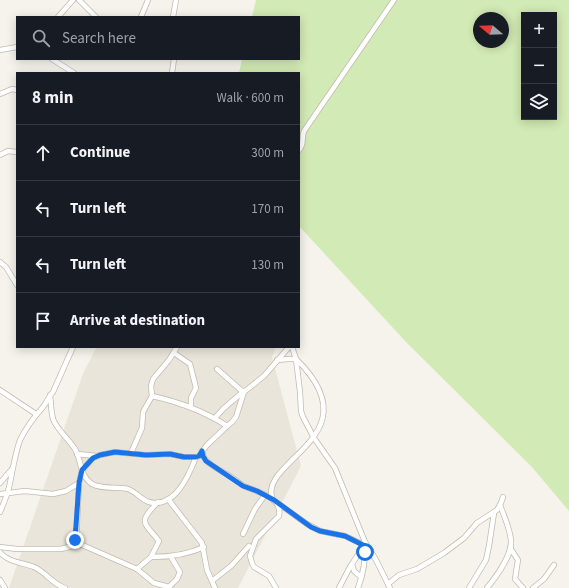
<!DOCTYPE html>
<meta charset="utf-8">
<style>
:root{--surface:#171b24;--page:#20242c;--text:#f1f3f6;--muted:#9ea1a6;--line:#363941}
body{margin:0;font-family:"Source Sans 3",sans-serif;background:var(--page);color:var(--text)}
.controls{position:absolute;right:12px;top:12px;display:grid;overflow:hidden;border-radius:0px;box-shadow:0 2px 10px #0003}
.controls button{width:36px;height:36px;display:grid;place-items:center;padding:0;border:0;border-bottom:1px solid var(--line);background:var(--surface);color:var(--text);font:20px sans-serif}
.compass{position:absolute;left:473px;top:12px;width:36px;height:36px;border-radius:50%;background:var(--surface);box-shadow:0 2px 10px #0003;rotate:289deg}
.stop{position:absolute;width:12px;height:12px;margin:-9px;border:3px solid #1a73e8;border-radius:50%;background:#fff}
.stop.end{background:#1a73e8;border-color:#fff;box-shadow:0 1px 4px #0008}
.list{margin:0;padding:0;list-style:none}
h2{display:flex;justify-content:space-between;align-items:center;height:52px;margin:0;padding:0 16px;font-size:17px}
h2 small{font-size:13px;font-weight:400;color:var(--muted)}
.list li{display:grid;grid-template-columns:26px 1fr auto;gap:12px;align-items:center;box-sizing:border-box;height:56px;padding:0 16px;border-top:1px solid var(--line)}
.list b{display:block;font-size:15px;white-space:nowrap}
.list em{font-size:13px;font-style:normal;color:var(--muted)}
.icon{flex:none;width:22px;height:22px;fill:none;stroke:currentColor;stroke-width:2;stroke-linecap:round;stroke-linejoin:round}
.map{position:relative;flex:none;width:569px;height:588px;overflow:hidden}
.search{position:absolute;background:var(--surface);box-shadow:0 2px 10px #0003;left:16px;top:16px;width:284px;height:44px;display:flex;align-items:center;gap:10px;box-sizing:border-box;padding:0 14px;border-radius:0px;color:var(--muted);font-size:15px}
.panel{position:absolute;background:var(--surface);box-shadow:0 2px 10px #0003;left:16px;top:72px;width:284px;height:276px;border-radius:0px}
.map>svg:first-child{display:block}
.residential{fill:#eae5da}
.green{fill:#d2eab5;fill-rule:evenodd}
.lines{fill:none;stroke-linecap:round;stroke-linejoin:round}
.minor-casing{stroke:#c2bbae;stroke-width:6}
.minor{stroke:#fff;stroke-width:4.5}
.route{stroke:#1a73e8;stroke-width:5}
</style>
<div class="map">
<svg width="569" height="588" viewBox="0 0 569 588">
<rect width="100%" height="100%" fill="#f6f3ec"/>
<polygon class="residential" points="97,347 276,347 272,357 301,466 238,588 9,588 84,371"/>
<path class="green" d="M256 0H569V511L532 467 406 342 299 226V73H239L242 59H299V17H252ZM524 15H554V117H524ZM479 18H503V42H479Z"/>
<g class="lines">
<defs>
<g id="minor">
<polyline points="79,0 96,17"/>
<polyline points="58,17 73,0"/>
<polyline points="141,17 148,0"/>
<polyline points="173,17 176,0"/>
<polyline points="0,50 17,47"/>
<polyline points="52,59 74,73"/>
<polyline points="172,73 174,59"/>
<polyline points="0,94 12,89 17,90"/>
<path d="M299 150C305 143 301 138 304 131L394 0"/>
<polyline points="0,155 8,151 17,152"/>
<polyline points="0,262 6,267 17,285"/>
<polyline points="292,347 296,359 300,392 301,411 303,417 314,438 335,468 365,542 376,560 390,588"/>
<polyline points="174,353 190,364 196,388 191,398 191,407"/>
<polyline points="217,369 243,392"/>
<polyline points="0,390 36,414"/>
<path d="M50 395C51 403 51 411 53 419 57 430 69 439 75 449 82 461 79 475 92 484 104 490 116 486 128 489 136 492 142 500 149 502 175 509 189 475 196 457L199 456 207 445 227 426 232 422 236 417 244 392 264 376 289 347"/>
<path d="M152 396C179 402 204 411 227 426"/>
<polyline points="215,418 223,409 244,391"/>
<path d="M202 451C203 454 203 457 205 459 211 467 226 473 234 479 237 481 240 484 244 486 257 492 283 497 279 516L256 539 250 556 252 563 254 567 269 576 276 588"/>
<polyline points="131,453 142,428 143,412 152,396 151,386 153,379 169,360 177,347"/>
<polyline points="77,454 97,456"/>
<polyline points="0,483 12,469"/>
<polyline points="0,494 25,491 53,494 66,491 79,483"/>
<polyline points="168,499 202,543 207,570 215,588"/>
<path d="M273 500C255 461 376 437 296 359H288L277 360"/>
<polyline points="276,502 307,524 320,531 345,536 364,545"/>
<path d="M0 512C4 503 8 493 10 483 13 468 15 454 20 440 26 428 34 417 43 407 47 402 49 396 53 392L73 347"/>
<polyline points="243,534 255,509 265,495"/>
<polyline points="76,544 79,483 82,470 93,458 100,455 115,452 146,455 170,454 184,457 196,457"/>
<polyline points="0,547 17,549 61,549 80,544 137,569 154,583 169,587"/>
<polyline points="510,548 518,560 515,579 523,588"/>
<path d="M0 552C7 562 24 563 34 567 46 572 52 584 65 588"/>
<path d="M151 557 159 541C144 522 137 523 158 502"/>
<path d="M137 569 151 557C169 557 187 555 204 547"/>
<polyline points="361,577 354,571 352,564 364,545 365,546"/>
<polyline points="0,580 5,588"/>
<polyline points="212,581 231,566 249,546"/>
<polyline points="388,584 399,575 417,569 444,553 464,538 477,523 497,510 501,503 503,497"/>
<polyline points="168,588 177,579 180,572 171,557"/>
<polyline points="339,588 351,565"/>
<path d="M358 588C364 572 365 561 365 543"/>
<polyline points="469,588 486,560 489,546 494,513"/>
<path d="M487 588C496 577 512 555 511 541 510 528 504 516 500 505"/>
<polyline points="533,588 544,579 554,565"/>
</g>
</defs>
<use href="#minor" class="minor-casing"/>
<use href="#minor" class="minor"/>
</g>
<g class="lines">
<polyline class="route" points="75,540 79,483 82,470 93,458 100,455 115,452 146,455 170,454 184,457 196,457 199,456 202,451 203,456 206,461 243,486 257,491 274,500 311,527 320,531 345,536 365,546 365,552"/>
</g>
</svg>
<div class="controls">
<button>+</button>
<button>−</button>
<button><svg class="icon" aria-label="layers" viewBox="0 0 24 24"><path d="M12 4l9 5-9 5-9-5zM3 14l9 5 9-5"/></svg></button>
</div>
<svg class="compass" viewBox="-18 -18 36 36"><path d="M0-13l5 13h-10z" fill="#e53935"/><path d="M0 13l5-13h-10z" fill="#9ea1a6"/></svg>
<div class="stop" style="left:365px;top:552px"></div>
<div class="stop end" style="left:75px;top:540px"></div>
<div class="search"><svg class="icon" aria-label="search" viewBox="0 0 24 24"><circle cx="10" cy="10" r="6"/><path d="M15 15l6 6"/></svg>Search here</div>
<section class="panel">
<h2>8 min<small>Walk · 600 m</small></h2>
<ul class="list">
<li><svg class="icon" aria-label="ahead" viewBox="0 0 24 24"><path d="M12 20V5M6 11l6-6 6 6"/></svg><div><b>Continue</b></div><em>300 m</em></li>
<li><svg class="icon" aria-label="left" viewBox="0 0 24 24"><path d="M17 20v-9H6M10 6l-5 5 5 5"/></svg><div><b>Turn left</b></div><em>170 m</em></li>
<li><svg class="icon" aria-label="left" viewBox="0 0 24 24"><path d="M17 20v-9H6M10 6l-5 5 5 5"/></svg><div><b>Turn left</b></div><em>130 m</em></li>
<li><svg class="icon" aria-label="arrive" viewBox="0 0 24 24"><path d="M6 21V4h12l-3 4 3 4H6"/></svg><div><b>Arrive at destination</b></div></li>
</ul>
</section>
</div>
